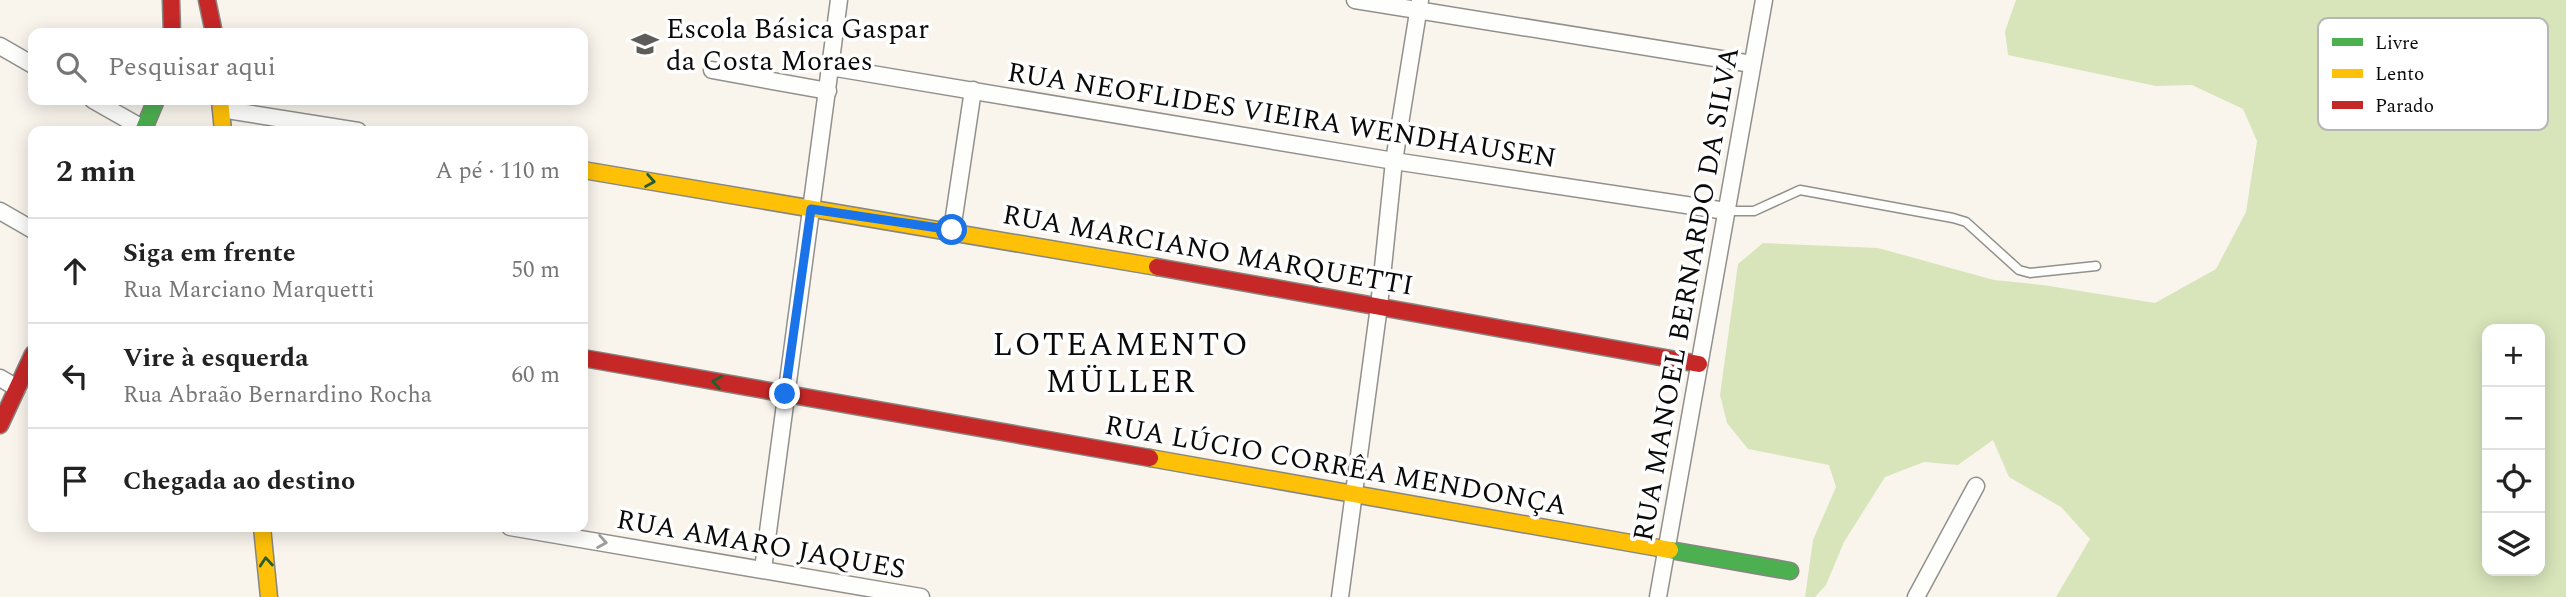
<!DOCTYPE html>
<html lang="pt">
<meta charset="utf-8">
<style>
:root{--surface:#fff;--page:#f6f6f6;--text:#222;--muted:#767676;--line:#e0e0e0}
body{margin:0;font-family:Spectral,serif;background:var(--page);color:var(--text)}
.controls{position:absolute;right:21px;bottom:21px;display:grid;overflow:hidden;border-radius:14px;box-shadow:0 4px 18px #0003}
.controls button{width:63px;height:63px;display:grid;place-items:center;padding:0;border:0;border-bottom:2px solid var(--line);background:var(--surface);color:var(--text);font:35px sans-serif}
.stop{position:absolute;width:21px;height:21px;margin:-16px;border:5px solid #1a73e8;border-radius:50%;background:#fff}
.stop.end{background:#1a73e8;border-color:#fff;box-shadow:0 2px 7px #0008}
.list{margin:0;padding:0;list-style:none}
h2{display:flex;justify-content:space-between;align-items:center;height:91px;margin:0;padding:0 28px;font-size:30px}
h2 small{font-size:23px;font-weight:400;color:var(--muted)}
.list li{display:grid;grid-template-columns:46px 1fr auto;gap:21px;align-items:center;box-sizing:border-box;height:105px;padding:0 28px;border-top:2px solid var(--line)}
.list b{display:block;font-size:26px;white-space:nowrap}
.list p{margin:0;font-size:23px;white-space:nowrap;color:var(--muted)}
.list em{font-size:23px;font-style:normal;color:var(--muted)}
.icon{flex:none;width:38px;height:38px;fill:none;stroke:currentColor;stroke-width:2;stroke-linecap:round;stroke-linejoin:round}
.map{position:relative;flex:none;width:2566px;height:597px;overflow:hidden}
.search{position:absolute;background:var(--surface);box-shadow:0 4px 18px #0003;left:28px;top:28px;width:560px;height:77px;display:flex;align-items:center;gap:18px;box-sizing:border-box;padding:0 24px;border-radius:14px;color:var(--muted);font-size:26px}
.panel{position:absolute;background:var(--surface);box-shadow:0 4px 18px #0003;left:28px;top:126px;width:560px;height:406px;border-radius:14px}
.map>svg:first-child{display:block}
.forest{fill:#d8e5ba;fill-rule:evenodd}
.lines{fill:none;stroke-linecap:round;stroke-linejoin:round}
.lane-casing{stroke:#92908c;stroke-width:11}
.street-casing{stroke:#92908c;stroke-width:19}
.fast-casing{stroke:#888683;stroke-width:19}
.slow-casing{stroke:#888683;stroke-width:19}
.jam-casing{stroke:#888683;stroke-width:19}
.lane{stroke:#fefefc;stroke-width:8}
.street{stroke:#fefefc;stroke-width:16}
.fast{stroke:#4caf50;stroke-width:16}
.slow{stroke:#ffc107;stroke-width:16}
.jam{stroke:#c62828;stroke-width:16}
.oneway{stroke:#2b5c2d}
.oneway2{stroke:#9c9c9b}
.route{stroke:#1a73e8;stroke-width:9}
.labels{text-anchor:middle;stroke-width:7;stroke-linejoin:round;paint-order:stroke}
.poi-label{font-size:28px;fill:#0a0a0a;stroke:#fff;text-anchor:start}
.street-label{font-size:28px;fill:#0a0a0a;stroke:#fff}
.quarter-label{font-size:32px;letter-spacing:2px;fill:#0a0a0a;stroke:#fff}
.key{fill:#fff;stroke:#b6b6b6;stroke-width:2}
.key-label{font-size:19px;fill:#0a0a0a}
</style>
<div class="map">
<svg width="2566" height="597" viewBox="0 0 2566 597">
<rect width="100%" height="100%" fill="#f9f5ed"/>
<path class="forest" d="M2016 0H2566V597H2056L2090 539 2061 507 2009 477 1993 440 1958 465 1924 462 1885 477 1844 542 1826 585 1815 597H1805L1813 540 1836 487 1829 465 1748 449 1727 423 1720 395 1738 264 1763 243 1878 248 1994 280 2043 285 2155 303 2216 269 2246 212 2257 141 2243 109 2192 85 2156 86 2008 55 2005 31ZM2487 329H2540V571H2487Z"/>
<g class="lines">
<defs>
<polyline id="lane" points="1726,211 1754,211 1800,190 1953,218 1966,222 2019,270 2030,273 2096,266"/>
<g id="street">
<polyline points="1355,0 1752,64"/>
<polyline points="0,46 33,65"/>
<polyline points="830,67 1394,161 1726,211"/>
<polyline points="712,70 828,91"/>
<polyline points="93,100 144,129"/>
<polyline points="221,109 358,131"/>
<polyline points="0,211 33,230"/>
<polyline points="952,230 973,90"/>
<polyline points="0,378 17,388"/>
<polyline points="510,527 921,597"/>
<polyline points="763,569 839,0"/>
<polyline points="1340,597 1379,306 1394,161 1420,0"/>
<polyline points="1658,597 1764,0"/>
<polyline points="1916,597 1976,486"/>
</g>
<g id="fast">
<polyline points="143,131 156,100"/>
<polyline points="1670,550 1790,571"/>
</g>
<g id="slow">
<polyline points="220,100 223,131"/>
<polyline points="583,170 1157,267"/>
<polyline points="1150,458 1670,550"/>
<polyline points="262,527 269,597"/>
</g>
<g id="jam">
<polyline points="171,0 172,33"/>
<polyline points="207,0 214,33"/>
<polyline points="1157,267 1699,364"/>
<polyline points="583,358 1150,458"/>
<polyline points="0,425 33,354"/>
</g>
</defs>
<use href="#lane" class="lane-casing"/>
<use href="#street" class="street-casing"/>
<use href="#fast" class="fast-casing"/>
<use href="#slow" class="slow-casing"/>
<use href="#jam" class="jam-casing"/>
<use href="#lane" class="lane"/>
<use href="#street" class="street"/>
<use href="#fast" class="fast"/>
<use href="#slow" class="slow"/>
<use href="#jam" class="jam"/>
</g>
<defs><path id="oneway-chevron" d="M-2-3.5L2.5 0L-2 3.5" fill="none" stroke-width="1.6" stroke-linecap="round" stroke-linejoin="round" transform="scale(1.75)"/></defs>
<g class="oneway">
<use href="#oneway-chevron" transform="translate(650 181) rotate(10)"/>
<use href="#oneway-chevron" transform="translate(717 382) rotate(-170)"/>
<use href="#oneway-chevron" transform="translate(266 562) rotate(-95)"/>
</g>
<use class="oneway2" href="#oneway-chevron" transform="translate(602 542) rotate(10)"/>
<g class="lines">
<polyline class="route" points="785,394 811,209 952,230"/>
</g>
<defs>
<symbol id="school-bare" viewBox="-9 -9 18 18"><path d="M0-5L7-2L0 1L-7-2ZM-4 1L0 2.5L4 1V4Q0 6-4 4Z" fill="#5e5c59" stroke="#fff" stroke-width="2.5" paint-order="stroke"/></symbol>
</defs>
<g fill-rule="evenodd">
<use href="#school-bare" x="626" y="25" width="38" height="38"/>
</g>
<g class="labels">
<g class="poi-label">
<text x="666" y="38">Escola Básica Gaspar<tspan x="666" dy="32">da Costa Moraes</tspan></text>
</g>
<g class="street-label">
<text transform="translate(1282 114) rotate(9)" y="10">RUA NEOFLIDES VIEIRA WENDHAUSEN</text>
<text transform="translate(1208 249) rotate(10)" y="10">RUA MARCIANO MARQUETTI</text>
<text transform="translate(1685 294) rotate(-80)" y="10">RUA MANOEL BERNARDO DA SILVA</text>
<text transform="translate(1336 464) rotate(10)" y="10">RUA LÚCIO CORRÊA MENDONÇA</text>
<text transform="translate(761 543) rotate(10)" y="10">RUA AMARO JAQUES</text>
</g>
<g class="quarter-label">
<text x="1121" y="355">LOTEAMENTO<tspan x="1121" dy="37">MÜLLER</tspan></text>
</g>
</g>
<rect x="2318" y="18" width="230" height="112" rx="10" class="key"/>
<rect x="2332" y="38" width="31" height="8" fill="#4caf50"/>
<rect x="2332" y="69" width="31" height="9" fill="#ffc107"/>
<rect x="2332" y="101" width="31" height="8" fill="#c62828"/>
<g class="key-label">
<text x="2375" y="49">Livre</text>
<text x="2375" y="80">Lento</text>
<text x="2375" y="112">Parado</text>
</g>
</svg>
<div class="controls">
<button>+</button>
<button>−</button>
<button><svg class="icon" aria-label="locate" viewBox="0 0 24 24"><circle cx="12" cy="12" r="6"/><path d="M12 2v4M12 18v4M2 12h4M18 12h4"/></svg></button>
<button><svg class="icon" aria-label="layers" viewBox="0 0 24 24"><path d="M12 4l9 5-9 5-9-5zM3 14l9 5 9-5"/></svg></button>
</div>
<div class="stop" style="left:952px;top:230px"></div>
<div class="stop end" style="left:785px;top:394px"></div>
<div class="search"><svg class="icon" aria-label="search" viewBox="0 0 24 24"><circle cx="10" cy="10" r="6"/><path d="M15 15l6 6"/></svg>Pesquisar aqui</div>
<section class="panel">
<h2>2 min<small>A pé · 110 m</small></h2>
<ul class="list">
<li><svg class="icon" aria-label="ahead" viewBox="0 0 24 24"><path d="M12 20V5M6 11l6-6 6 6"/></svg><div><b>Siga em frente</b><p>Rua Marciano Marquetti</p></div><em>50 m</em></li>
<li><svg class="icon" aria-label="left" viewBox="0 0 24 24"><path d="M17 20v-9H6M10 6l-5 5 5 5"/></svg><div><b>Vire à esquerda</b><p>Rua Abraão Bernardino Rocha</p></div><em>60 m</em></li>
<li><svg class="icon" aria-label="arrive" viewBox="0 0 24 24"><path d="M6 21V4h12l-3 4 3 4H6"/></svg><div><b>Chegada ao destino</b></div></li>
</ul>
</section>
</div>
